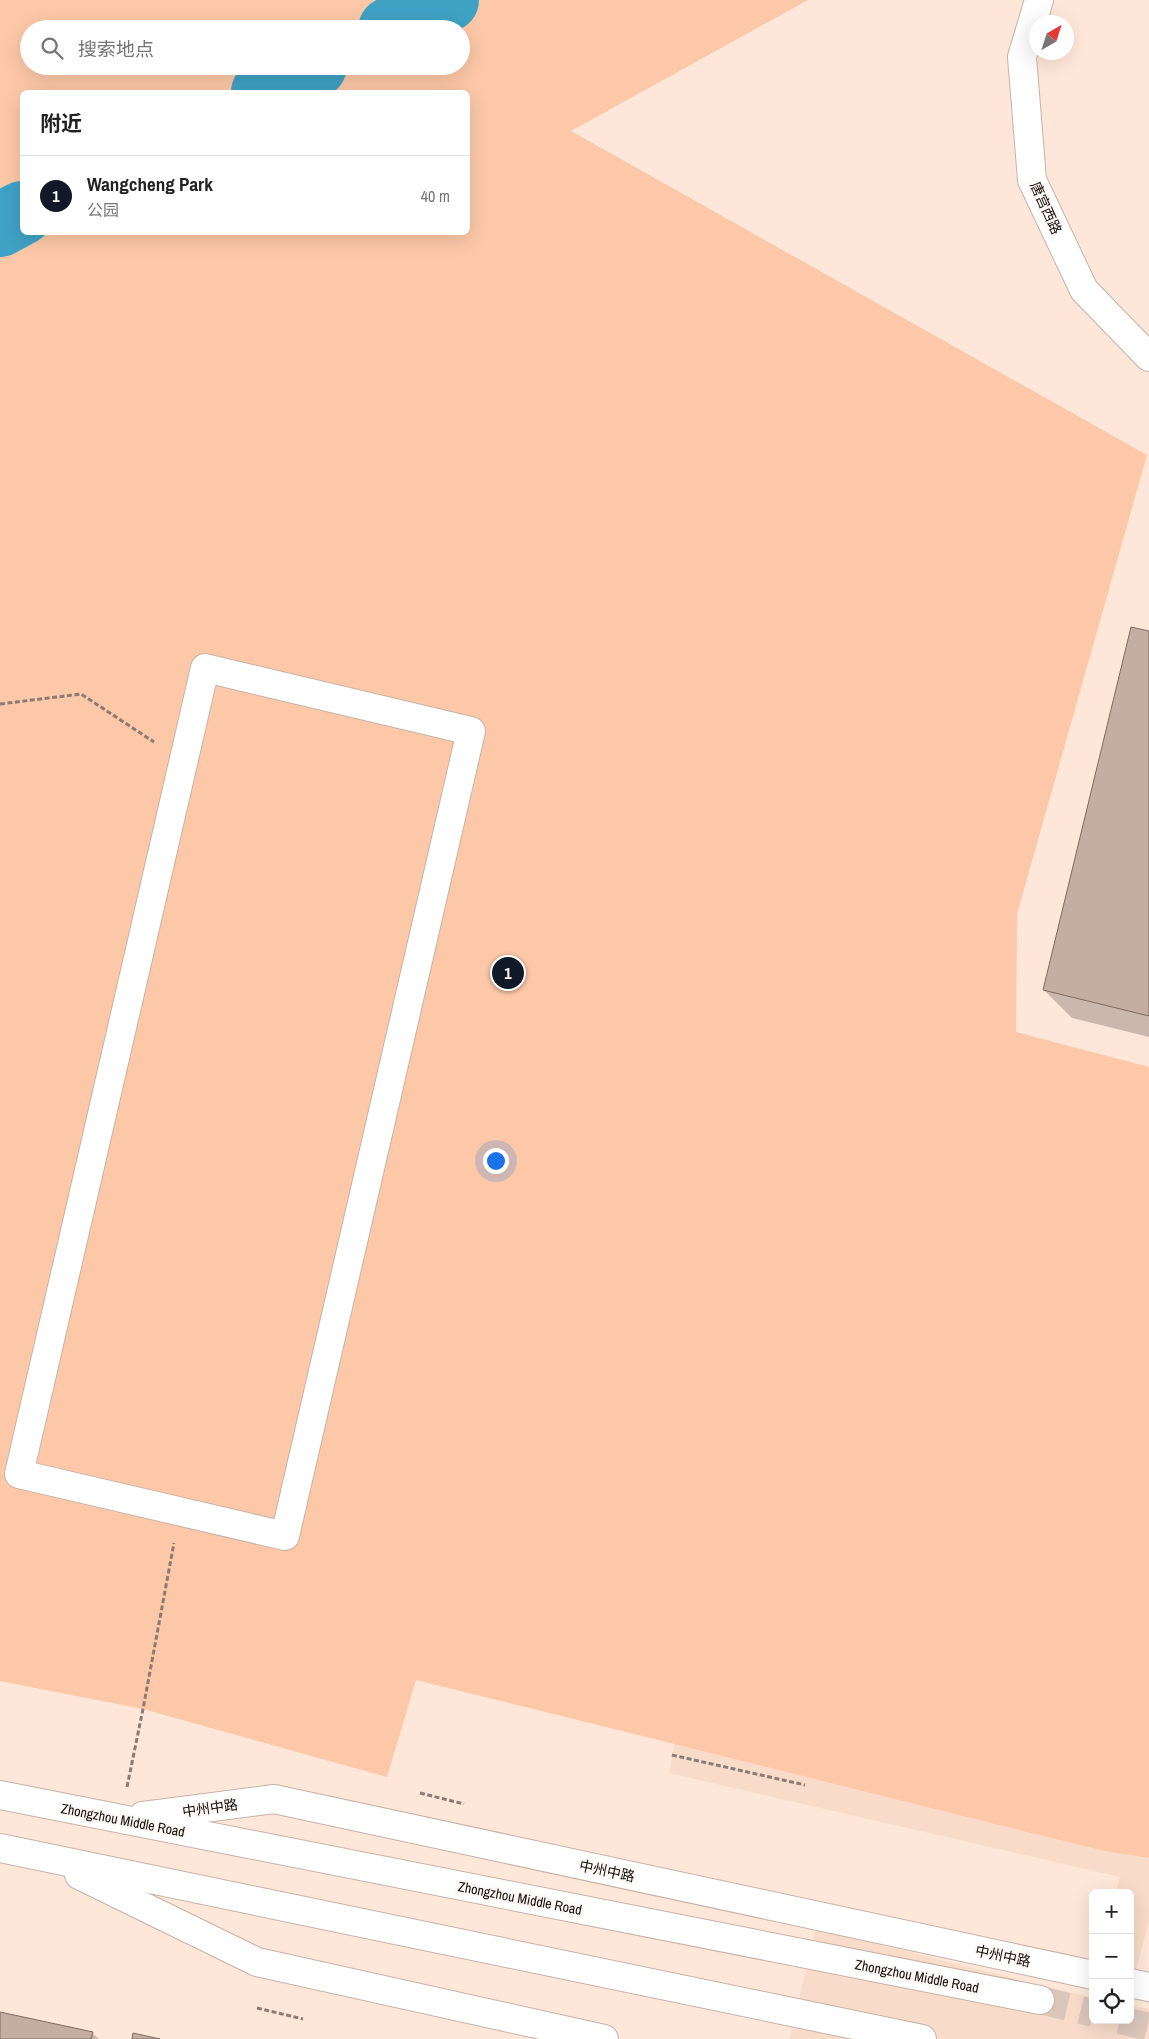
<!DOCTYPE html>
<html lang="zh">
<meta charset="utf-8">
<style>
:root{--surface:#fff;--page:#f2f2f2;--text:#222;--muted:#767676;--line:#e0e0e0;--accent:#111827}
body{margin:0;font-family:"Archivo Narrow","Noto Sans SC",sans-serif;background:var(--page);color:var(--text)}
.controls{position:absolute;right:15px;bottom:15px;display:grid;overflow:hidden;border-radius:8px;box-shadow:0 5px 20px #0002}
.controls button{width:45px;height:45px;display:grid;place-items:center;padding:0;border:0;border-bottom:1px solid var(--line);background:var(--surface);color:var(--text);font:25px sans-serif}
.compass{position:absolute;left:1029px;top:15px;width:45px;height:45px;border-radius:50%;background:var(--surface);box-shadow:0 5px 20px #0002;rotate:39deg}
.you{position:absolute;left:495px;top:1160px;width:18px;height:18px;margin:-12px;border:4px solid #fff;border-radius:50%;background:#1a73e8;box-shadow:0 0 0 8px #1a73e833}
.badge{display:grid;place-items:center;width:32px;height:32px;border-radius:50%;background:var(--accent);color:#fff;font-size:16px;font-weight:700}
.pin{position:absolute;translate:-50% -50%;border:2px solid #fff;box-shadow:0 1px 5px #0006}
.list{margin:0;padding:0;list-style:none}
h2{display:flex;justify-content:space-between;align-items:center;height:65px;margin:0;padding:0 20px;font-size:21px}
h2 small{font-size:16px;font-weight:400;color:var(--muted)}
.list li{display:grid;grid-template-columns:32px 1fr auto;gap:15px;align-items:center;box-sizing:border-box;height:80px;padding:0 20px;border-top:1px solid var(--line)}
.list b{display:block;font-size:19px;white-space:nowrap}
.list p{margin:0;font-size:16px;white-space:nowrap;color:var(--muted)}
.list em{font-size:16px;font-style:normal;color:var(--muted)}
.icon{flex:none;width:28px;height:28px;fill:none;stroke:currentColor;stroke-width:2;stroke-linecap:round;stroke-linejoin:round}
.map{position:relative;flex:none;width:1149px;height:2039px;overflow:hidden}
.search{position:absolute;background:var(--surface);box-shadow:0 5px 20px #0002;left:20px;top:20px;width:450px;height:55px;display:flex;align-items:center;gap:12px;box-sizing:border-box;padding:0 18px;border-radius:28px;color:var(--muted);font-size:19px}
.panel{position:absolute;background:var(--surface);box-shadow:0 5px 20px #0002;left:20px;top:90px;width:450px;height:145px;border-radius:8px}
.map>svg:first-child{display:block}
.built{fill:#f8dbc8}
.green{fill:#fcc8a7;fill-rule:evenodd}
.shadow{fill:#0003}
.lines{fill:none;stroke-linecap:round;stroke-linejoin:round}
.river{stroke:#3fa2c4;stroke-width:64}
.building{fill:#c4aea1;stroke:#7e6a5e}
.major-tunnel{stroke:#dbc6ba;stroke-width:28;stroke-dasharray:28 14;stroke-linecap:butt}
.minor-casing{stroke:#c8b2a5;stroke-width:30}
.major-casing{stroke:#c8b2a5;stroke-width:30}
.path{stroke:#8b7b72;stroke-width:3;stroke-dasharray:5 2.5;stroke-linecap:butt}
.minor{stroke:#fff;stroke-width:28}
.major{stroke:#fff;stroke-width:28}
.labels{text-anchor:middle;stroke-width:4.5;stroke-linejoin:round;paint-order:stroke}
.street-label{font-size:14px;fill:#130b07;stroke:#fdf8f6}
</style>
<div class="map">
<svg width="1149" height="2039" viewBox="0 0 1149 2039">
<rect width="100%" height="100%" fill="#fee7d9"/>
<g class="built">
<polygon points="676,1734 1149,1768 1149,1921 1130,1993 1130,1893 1116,1893 1120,1877 669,1773"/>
<polygon points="816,1929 1089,1997 1093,1984 1093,2020 1130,2020 1130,2005 1149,2009 1149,2039 789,2039"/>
</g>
<path class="green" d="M0 0H808L571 131 1147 455 1017 914 1016 1032 1149 1067V1858L1105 1851 416 1680 387 1777 143 1709 0 1681ZM29 29H461V66H29ZM22 92H468V232H22Z"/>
<g class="shadow">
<polygon points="1149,633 1149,1037 1072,1018 1044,990"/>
<polygon points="0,2013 92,2033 99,2039 0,2039"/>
</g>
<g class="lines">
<g class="river">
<polyline points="390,29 447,0"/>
<polyline points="263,92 315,66"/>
<polyline points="0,225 22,213"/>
</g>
</g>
<g class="building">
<polygon points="1131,627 1149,631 1149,1016 1043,990"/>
<polygon points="0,2012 93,2032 91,2039 0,2039"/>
<polygon points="133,2033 160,2039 132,2039"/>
</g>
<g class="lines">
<g class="major-tunnel">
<polyline points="1040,2000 1093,2013"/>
<polyline points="1120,2020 1149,2027"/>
</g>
<defs>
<g id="minor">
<polyline points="1039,0 1022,57 1032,180 1084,290 1149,357"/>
<polygon points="205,668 471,731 285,1536 19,1474"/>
</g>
<g id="major">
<polyline points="0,1795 1040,2000"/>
<polyline points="143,1816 274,1799 1093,1975"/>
<polyline points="0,1848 922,2039"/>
<polyline points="79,1875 257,1962 604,2039"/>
<polyline points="1130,1983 1149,1987"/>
</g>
</defs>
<use href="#minor" class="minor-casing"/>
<use href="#major" class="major-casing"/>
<g class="path">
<polyline points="0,704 81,694 154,742"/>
<polyline points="672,1755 805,1785"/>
<polyline points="127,1787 143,1709 174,1543"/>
<polyline points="420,1793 464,1804"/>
<polyline points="257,2008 303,2019"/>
</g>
<use href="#minor" class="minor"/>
<use href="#major" class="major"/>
</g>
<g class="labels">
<g class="street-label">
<text transform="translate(1046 208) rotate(66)" y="5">唐宫西路</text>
<text transform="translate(210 1808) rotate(-8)" y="5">中州中路</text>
<text transform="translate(123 1820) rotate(11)" y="5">Zhongzhou Middle Road</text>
<text transform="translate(607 1871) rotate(12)" y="5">中州中路</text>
<text transform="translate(520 1898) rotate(11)" y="5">Zhongzhou Middle Road</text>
<text transform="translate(1003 1956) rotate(12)" y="5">中州中路</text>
<text transform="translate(917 1976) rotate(11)" y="5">Zhongzhou Middle Road</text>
</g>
</g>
</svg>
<div class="controls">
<button>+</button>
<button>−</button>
<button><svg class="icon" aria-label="locate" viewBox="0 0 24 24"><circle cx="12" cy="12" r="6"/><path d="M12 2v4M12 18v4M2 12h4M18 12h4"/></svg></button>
</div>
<svg class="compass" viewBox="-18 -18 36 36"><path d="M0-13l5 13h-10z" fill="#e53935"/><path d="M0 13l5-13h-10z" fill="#767676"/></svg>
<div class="you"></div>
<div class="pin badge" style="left:508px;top:973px">1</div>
<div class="search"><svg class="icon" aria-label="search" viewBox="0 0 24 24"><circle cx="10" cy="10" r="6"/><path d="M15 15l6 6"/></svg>搜索地点</div>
<section class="panel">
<h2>附近<small></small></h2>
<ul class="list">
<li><span class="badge">1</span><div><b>Wangcheng Park</b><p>公园</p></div><em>40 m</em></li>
</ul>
</section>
</div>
